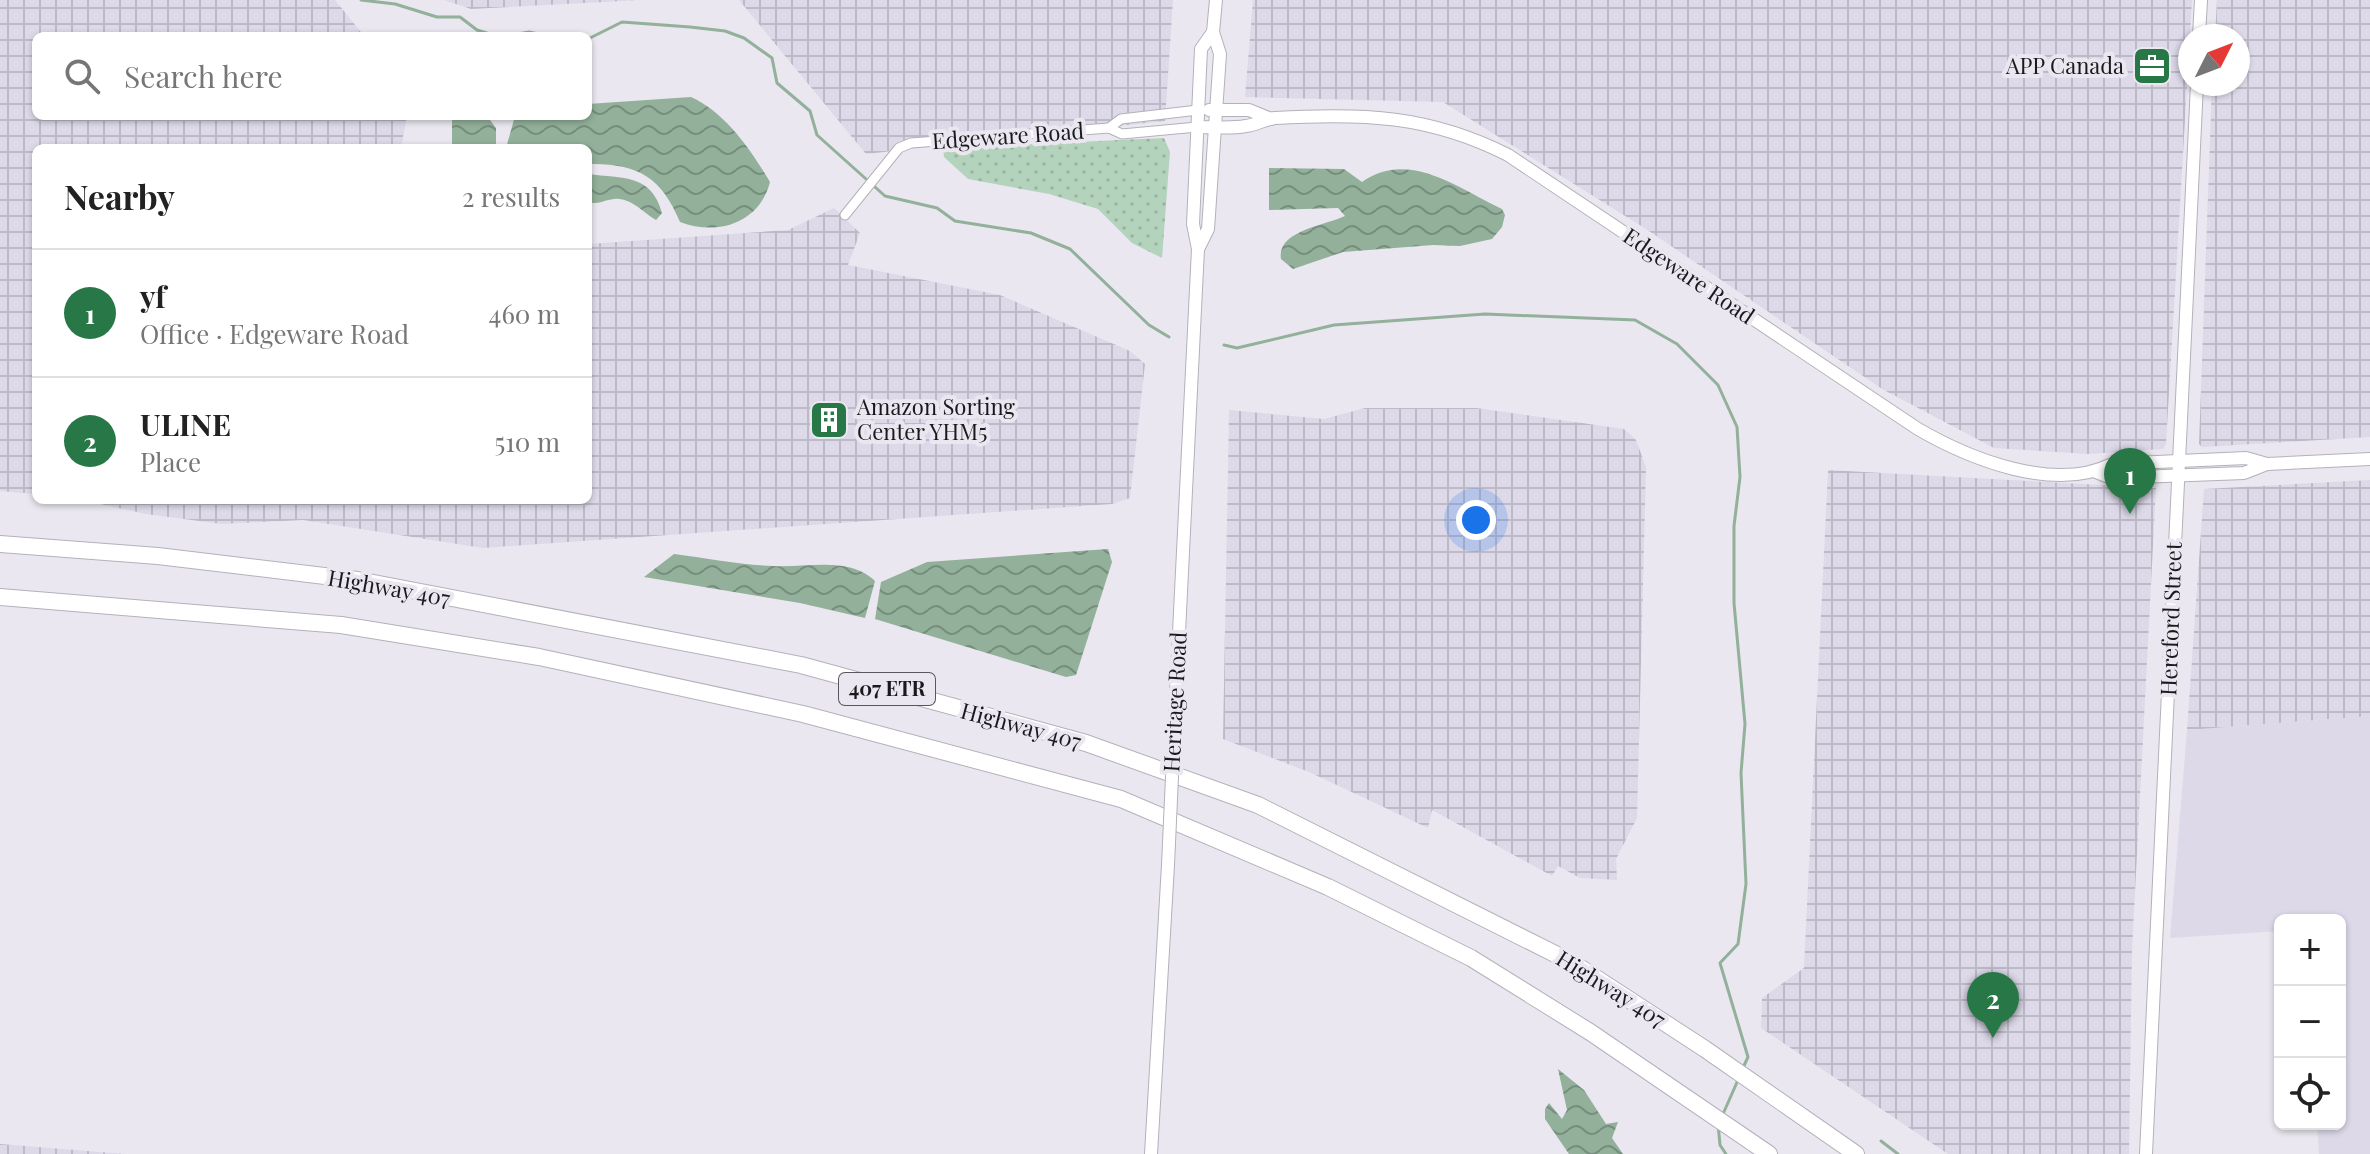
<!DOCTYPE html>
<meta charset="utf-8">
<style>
:root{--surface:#fff;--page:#f6f6f6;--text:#222;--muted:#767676;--line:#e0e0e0;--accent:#287747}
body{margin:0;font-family:"Playfair Display",serif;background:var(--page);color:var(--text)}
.controls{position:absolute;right:24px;bottom:24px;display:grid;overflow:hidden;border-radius:12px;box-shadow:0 2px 6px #0004}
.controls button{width:72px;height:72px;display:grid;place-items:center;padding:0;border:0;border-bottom:2px solid var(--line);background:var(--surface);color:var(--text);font:40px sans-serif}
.compass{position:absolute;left:2178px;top:24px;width:72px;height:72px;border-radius:50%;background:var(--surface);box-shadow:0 2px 6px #0004;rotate:48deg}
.you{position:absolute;left:1476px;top:520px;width:28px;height:28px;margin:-20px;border:6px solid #fff;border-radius:50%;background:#1a73e8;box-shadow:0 0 0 12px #1a73e833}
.badge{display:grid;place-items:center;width:52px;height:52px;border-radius:50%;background:var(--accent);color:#fff;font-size:26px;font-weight:700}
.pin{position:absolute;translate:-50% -66px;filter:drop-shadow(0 2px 4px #0008)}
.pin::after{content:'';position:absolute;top:42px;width:28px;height:24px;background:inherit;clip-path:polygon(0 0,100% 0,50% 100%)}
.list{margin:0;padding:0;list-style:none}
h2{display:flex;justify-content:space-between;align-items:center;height:104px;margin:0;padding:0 32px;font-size:34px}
h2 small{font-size:26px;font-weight:400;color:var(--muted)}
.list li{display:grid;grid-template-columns:52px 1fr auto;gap:24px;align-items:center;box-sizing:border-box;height:128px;padding:0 32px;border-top:2px solid var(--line)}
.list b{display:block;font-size:30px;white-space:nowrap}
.list p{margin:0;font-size:26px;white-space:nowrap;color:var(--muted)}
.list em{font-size:26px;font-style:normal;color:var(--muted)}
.icon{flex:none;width:44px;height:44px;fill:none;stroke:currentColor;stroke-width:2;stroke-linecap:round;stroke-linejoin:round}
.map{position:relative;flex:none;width:2370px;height:1154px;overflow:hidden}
.search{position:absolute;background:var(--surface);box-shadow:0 2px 6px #0004;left:32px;top:32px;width:560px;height:88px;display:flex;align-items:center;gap:20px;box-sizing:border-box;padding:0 28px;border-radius:12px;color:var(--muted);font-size:30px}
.panel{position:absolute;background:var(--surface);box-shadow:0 2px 6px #0004;left:32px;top:144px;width:560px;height:360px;border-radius:12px}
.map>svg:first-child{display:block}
.built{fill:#ddd9e9}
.industrial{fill:url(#industrial-grid)}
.park{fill:url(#park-dots)}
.water{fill:url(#water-waves)}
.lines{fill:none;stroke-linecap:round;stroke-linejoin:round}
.stream{stroke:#92b09a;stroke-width:3}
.street-casing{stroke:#b4b1ba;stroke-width:11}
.secondary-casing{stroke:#b4b1ba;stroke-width:14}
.highway-casing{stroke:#b4b1ba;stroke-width:18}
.street{stroke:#fff;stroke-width:9}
.secondary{stroke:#fff;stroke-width:12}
.highway{stroke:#fff;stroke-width:16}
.secondary-bridge-casing{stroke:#b4b1ba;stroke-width:14;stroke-linecap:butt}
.secondary-bridge{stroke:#fff;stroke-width:12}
.labels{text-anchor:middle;stroke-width:8;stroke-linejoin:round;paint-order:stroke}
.shield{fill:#eae7f0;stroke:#58575c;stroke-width:2}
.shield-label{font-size:20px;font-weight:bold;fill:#1a191c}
.poi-label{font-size:22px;fill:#1a191c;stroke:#eae7f0;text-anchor:end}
.street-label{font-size:22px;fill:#1a191c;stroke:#eae7f0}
</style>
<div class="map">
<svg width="2370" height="1154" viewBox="0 0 2370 1154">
<defs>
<pattern id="industrial-grid" width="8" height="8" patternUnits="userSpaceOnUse" patternTransform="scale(2)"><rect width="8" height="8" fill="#ddd9e9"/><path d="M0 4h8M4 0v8" fill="none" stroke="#bdbac7"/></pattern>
<pattern id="park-dots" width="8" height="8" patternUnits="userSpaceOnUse" patternTransform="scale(2)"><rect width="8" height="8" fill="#b4d3bc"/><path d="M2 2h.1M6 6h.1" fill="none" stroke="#9ab5a1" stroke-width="1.8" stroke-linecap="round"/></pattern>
<pattern id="water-waves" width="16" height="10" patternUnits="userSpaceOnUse" patternTransform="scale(2)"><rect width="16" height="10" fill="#92b09a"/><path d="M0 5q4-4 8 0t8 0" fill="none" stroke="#768e7d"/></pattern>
</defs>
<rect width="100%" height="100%" fill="#eae7f0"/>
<polygon class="built" points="2370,716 2370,1154 2319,1154 2317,1124 2340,1124 2340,920 2280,920 2280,931 2170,938 2187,730"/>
<g class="industrial">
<polygon points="0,0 335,0 364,36 36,36 36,116 407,116 401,148 36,148 36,494 0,491"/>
<polygon points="444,0 641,0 471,9"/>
<polygon points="739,0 1173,0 1165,121 866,154"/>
<polygon points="1253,0 2192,0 2166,444 2163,449 2088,454 1994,448 1882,389 1646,229 1443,102 1245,97"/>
<polygon points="2217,0 2370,0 2370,437 2202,447 2199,444 2212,84 2238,84 2238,36 2215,36"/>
<polygon points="834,208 860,233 848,265 1000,295 1130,351 1145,364 1130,498 1112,504 483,548 303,520 222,524 146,514 82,500 588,500 588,244 788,230"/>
<polygon points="1365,408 1476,408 1624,429 1636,440 1646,467 1637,818 1616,859 1617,880 1580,878 1558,866 1552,876 1432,810 1428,828 1309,772 1223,739 1229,410 1324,419"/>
<polygon points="1828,470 2156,488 2132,950 2129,1154 1948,1154 1761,1028 1762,998 1804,968"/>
<polygon points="2370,480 2370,716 2187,730 2204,489"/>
<polygon points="0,1144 125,1154 0,1154"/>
</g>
<polygon class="park" points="1164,138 1170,152 1162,258 1132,243 1098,209 1049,194 968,179 944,157 943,148"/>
<g class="water">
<path d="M691 97C725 112 751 150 770 182 759 224 717 236 680 222 661 177 638 163 588 164V148H506L515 116H588V104Z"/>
<polygon points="452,116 487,116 496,128 496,148 452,148"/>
<path d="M1269 168 1344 169 1362 182C1408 149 1458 188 1502 209L1505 215 1502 227 1492 239 1460 246 1433 245 1343 252 1293 269 1281 259C1276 231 1326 225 1345 216L1338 208 1269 210Z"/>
<path d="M588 174C623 179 651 173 662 213L656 220C643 213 631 197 614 199 603 200 600 205 588 202Z"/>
<polygon points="1108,549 1112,562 1076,675 1066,677 875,619 881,582 927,562"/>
<path d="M674 554C706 558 740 565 773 566 806 568 849 556 875 581L865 618 800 603 644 577Z"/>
<polygon points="1558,1069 1584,1090 1606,1124 1618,1122 1612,1138 1623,1154 1569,1154 1545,1119 1545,1109 1549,1103 1562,1119 1567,1110"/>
</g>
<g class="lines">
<g class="stream">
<polyline points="361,0 395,4 437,17 460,17 477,30 496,36"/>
<polyline points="507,36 529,32 548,36"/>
<polyline points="588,39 622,22 690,27 725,31 744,38 772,58 777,83 810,111 817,135 885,196 937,208 955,221 1031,233 1070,249 1149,325 1169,337"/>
<polyline points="1224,345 1237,348 1334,325 1485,314 1635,320 1677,344 1718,385 1737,427 1740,477 1734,526 1734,603 1745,724 1741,773 1746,884 1738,944 1720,963 1748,1057 1742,1070"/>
<polyline points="1723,1114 1738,1080"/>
<polyline points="1718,1124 1720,1145 1726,1154"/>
<polyline points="1881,1141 1898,1154"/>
</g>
<defs>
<g id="street">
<polyline points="1109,128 1121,119 1198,110"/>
<polyline points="845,215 899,148 911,143 1109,128 1122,134 1197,127"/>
</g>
<g id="secondary">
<polyline points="2199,36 2201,0"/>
<polyline points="1209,110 1249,110 1271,119"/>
<path d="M1197 127C1213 127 1230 129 1246 126 1256 125 1265 119 1275 118 1363 113 1429 115 1508 155L1918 429C1970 459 2054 493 2112 464L2246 458 2267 464"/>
<polyline points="1198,249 1208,229 1220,54 1213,32 1216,0"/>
<polyline points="2096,472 2111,478 2244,473 2267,464 2370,459"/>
<polyline points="1174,733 1198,249 1193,224 1201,49 1213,32"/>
<polyline points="1151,1154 1168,865"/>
<polyline points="2146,1154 2197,84"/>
</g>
<g id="highway">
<polyline points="0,544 158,556 358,580 801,665 1086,743 1258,805 1573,963 1705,1049 1856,1154"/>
<polyline points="0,597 341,625 539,657 803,714 1121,799 1328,887 1471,958 1590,1032 1769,1154"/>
</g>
</defs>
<use href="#street" class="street-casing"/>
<use href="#secondary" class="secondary-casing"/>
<use href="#highway" class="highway-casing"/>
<use href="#street" class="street"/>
<use href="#secondary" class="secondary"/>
<use href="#highway" class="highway"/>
<defs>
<polyline id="secondary-bridge" points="1168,865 1174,733"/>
</defs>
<use href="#secondary-bridge" class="secondary-bridge-casing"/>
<use href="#secondary-bridge" class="secondary-bridge"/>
</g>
<defs>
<symbol id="office-square" viewBox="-11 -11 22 22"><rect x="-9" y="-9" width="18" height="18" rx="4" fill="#287747" stroke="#eae7f0"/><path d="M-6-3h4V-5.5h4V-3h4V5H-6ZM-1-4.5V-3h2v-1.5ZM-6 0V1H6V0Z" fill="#fff"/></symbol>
<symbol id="building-square" viewBox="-11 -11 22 22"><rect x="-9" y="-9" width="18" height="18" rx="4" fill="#287747" stroke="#eae7f0"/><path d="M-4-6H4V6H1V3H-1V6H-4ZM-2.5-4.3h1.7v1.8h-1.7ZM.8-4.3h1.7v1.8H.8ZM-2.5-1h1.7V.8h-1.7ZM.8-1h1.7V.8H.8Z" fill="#fff"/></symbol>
</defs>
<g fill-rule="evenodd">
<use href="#office-square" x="2130" y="44" width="44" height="44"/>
<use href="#building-square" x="807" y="398" width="44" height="44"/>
</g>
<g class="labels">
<rect class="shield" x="839" y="673" width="96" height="32" rx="6"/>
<g class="shield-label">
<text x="887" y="696">407 ETR</text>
</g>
<g class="poi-label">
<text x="2124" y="74">APP Canada</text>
<text x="857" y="415" text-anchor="start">Amazon Sorting<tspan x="857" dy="25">Center YHM5</tspan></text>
</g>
<g class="street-label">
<text transform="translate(1008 136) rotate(-4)" y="8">Edgeware Road</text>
<text transform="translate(1689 276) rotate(34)" y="8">Edgeware Road</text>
<text transform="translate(389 588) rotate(10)" y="8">Highway 407</text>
<text transform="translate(2171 619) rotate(-88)" y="8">Hereford Street</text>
<text transform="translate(1175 702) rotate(-87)" y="8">Heritage Road</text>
<text transform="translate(1021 726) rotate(15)" y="8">Highway 407</text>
<text transform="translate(1611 989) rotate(32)" y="8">Highway 407</text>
</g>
</g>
</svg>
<div class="controls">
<button>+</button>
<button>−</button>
<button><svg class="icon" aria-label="locate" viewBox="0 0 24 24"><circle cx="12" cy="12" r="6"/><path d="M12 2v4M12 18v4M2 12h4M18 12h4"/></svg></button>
</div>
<svg class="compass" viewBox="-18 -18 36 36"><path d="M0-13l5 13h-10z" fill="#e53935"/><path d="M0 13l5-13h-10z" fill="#767676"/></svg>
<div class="you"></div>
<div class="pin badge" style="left:2130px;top:514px">1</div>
<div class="pin badge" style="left:1993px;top:1038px">2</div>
<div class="search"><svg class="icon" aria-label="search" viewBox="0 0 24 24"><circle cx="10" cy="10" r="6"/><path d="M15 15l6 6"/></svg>Search here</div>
<section class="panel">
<h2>Nearby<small>2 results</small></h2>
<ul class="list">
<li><span class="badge">1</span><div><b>yf</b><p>Office · Edgeware Road</p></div><em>460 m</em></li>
<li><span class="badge">2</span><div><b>ULINE</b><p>Place</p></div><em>510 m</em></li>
</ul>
</section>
</div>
